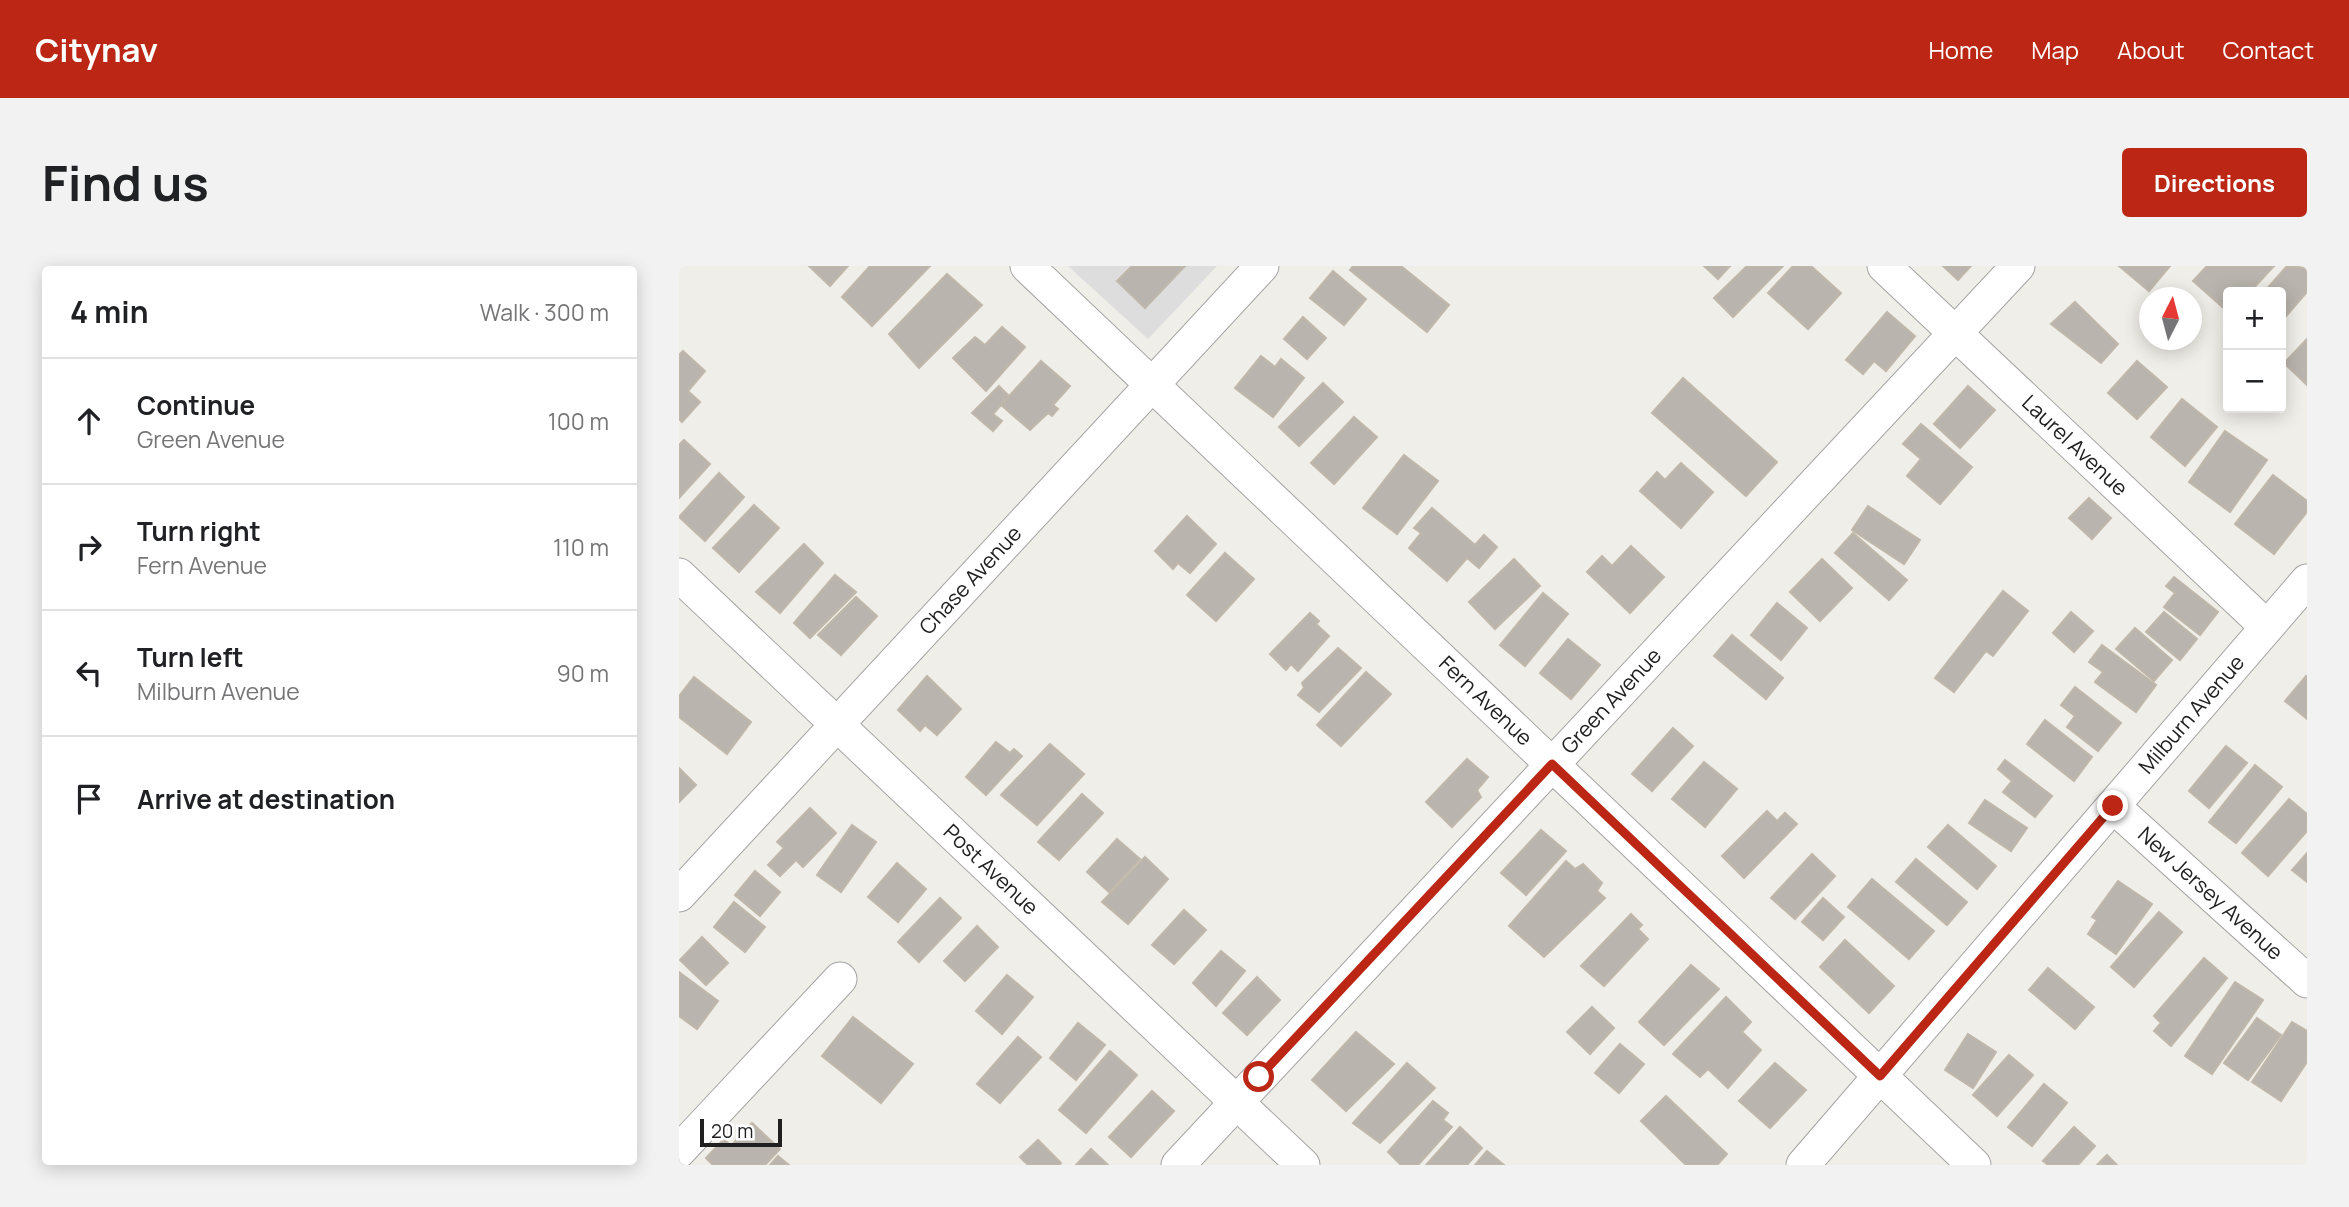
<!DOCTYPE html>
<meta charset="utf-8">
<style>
:root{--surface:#fff;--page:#f2f2f2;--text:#202124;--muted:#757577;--line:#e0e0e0;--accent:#bc2614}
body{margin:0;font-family:Manrope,sans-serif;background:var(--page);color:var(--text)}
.controls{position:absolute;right:21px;top:21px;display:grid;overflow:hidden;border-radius:7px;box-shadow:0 4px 18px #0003}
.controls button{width:63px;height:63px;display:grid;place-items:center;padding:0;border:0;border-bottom:2px solid var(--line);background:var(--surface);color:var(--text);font:35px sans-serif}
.compass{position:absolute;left:1460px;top:21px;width:63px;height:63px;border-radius:50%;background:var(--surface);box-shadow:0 4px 18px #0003;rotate:6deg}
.scale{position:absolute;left:21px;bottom:18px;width:82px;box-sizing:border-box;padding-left:7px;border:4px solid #202020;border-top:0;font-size:19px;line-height:24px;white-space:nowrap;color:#202020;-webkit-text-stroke:5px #fff;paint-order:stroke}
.stop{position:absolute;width:21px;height:21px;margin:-16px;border:5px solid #bc2614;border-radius:50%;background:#fff}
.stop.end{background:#bc2614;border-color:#fff;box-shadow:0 2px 7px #0008}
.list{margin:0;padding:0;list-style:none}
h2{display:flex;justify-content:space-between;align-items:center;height:91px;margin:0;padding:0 28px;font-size:30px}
h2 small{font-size:23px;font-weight:400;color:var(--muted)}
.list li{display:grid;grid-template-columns:46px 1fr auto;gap:21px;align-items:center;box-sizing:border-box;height:126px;padding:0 28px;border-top:2px solid var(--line)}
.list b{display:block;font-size:26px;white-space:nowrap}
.list p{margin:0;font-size:23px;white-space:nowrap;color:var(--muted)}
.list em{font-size:23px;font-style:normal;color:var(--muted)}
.icon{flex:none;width:38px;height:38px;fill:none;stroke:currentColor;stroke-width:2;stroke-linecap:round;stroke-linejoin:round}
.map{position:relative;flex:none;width:1628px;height:899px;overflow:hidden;border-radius:7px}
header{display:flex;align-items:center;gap:42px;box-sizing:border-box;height:98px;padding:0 35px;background:var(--accent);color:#fff}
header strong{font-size:33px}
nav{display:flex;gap:38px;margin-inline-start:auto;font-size:24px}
.intro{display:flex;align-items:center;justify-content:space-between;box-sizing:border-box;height:168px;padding:0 42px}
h1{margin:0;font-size:49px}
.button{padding:18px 32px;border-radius:7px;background:var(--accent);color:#fff;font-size:24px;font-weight:700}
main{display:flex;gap:42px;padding:0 42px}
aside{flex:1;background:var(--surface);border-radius:7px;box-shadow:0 4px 18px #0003}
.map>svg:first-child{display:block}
.residential{fill:#dedddd}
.building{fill:#b9b4ad;stroke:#c0b7ab;stroke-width:2}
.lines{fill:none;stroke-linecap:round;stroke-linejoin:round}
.minor-casing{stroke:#a4a4a4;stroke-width:35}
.minor{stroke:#fff;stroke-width:33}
.route{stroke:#bc2614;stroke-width:9}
.labels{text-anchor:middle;stroke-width:5;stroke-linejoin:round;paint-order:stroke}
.street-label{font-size:21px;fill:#202020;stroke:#fff}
</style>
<header>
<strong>Citynav</strong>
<nav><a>Home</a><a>Map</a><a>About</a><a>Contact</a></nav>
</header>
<div class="intro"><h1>Find us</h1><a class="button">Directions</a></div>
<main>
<aside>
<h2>4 min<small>Walk · 300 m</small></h2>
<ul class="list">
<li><svg class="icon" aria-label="ahead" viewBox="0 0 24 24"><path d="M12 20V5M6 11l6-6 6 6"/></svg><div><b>Continue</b><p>Green Avenue</p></div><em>100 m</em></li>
<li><svg class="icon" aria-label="right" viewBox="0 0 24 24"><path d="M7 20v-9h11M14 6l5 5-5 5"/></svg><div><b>Turn right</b><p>Fern Avenue</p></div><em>110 m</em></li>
<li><svg class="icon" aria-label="left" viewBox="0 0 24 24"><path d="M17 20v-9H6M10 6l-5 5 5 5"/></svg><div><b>Turn left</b><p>Milburn Avenue</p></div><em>90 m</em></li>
<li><svg class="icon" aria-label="arrive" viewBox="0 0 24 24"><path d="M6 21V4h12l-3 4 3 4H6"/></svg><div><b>Arrive at destination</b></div></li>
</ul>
</aside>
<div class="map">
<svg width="1628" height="899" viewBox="0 0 1628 899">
<rect width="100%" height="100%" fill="#f0eee8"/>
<polygon class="residential" points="389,0 538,0 469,73"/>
<g class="building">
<polygon points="130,0 169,0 151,20"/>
<polygon points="191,0 251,0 193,60 163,31"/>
<polygon points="453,0 506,0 466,42 438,15"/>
<polygon points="674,0 722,0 770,39 748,66 671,4"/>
<polygon points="1025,0 1051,0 1039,13"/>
<polygon points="1068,0 1104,0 1054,51 1035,32"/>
<polygon points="1114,0 1132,0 1162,27 1129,63 1089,27"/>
<polygon points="1264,0 1292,0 1279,14"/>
<polygon points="1440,0 1491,0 1470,25"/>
<polygon points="1528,0 1595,0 1571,26 1549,26 1549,46 1514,15"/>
<polygon points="1608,0 1628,2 1628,26 1602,56 1602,26 1585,26"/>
<polygon points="654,5 687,33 665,59 631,32"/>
<polygon points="268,8 303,39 240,102 210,68"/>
<polygon points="1396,36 1439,78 1422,97 1372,58"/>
<polygon points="1208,46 1236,70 1207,105 1195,95 1184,108 1167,94"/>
<polygon points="624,51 647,72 628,93 605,73"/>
<polygon points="323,61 346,81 307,125 274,92 296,71 306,79"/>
<polygon points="1628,73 1628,119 1605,97"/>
<polygon points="4,85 26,105 9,125 21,136 3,156 0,153 0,89"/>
<polygon points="582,90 596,101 602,93 625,112 594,151 556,122"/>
<polygon points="362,95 391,120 374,139 379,143 373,150 369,147 351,164 322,139"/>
<polygon points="1458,95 1488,121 1458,153 1429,127"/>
<polygon points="1004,112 1098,196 1067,230 973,147"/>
<polygon points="644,117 664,136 620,180 600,161"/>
<polygon points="320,120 330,130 314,148 323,155 314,165 293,147"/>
<polygon points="1289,120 1316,144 1281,182 1255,158"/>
<polygon points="1503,133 1538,161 1506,200 1472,171"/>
<polygon points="675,151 698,171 655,218 632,197"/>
<polygon points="1242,158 1293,201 1261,238 1228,210 1242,193 1224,178"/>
<polygon points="1546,165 1588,194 1551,246 1510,216"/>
<polygon points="5,174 31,198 0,232 0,179"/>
<polygon points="725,189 759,215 718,268 684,242"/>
<polygon points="1002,197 1034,226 1002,262 961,225 978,206 986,214"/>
<polygon points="40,207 65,231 26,275 0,251"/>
<polygon points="1594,209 1628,235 1628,246 1595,288 1556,258"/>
<polygon points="1410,232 1432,252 1413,273 1390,252"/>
<polygon points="75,239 100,262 60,306 34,282"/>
<polygon points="1189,240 1241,274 1225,298 1173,264"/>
<polygon points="753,242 796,279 805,269 818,281 800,302 788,292 768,315 730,282 742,267 735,262"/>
<polygon points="508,250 537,278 511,307 499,297 494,303 476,285"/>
<polygon points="1174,267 1228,314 1210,334 1156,287"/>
<polygon points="125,278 144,297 101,347 77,326"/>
<polygon points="952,280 985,311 951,347 908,306 923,290 933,300"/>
<polygon points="546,287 575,313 537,355 508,329"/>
<polygon points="835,293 861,320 816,363 790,336"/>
<polygon points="1143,293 1173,322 1141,355 1111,326"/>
<polygon points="156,309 177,326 131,372 115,357"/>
<polygon points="1495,311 1539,346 1521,369 1485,341 1496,327 1487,320"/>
<polygon points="1324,325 1349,345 1314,390 1307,385 1275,426 1256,412"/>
<polygon points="864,327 889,348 846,400 821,379"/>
<polygon points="177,331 198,350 162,389 139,369"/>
<polygon points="1098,337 1128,362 1102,394 1072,369"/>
<polygon points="1392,346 1414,365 1395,386 1374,367"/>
<polygon points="1485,346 1518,373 1501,394 1467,366"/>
<polygon points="631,347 640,355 637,358 650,370 619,405 612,398 607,404 591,388"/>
<polygon points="1456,362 1493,394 1475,415 1437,383"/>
<polygon points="1053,369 1104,412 1087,433 1035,390"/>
<polygon points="889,373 921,399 892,433 861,407"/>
<polygon points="1423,379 1477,419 1457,446 1416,416 1424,406 1410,396"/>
<polygon points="659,382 682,402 640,446 619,429 625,422 623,417"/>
<polygon points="687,406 712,428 662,480 638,459"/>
<polygon points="248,410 282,443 258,469 246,459 241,465 219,444"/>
<polygon points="1627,410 1628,411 1628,453 1606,435"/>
<polygon points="15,411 72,456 48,488 0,451 0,430"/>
<polygon points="1396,421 1442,457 1419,485 1388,461 1396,450 1382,439"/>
<polygon points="1366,454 1413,491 1395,515 1348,478"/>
<polygon points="994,462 1014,480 973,525 953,508"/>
<polygon points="317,476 331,487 335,483 343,490 307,529 287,511"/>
<polygon points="371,478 405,508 358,559 322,529"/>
<polygon points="1547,480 1568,497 1530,542 1510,525"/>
<polygon points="788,493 809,511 798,524 802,531 773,561 747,536"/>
<polygon points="1326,494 1373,530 1356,551 1324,526 1333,515 1319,503"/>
<polygon points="1025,496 1058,523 1026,561 993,533"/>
<polygon points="1576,499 1603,521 1557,577 1530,556"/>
<polygon points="0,502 17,519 0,536"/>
<polygon points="403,528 424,547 380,594 359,576"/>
<polygon points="1610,533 1628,548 1628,565 1589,610 1563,587"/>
<polygon points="1306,534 1348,562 1332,585 1290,557"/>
<polygon points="131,542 157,567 124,601 117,594 101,610 89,599 105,582 98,576"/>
<polygon points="1088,545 1098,555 1106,547 1118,558 1065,612 1043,590"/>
<polygon points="173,559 197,576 162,626 138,609"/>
<polygon points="1269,559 1317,600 1298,623 1249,581"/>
<polygon points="862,564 887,585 847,629 822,607"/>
<polygon points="438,573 461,593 430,626 408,606"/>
<polygon points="1628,587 1628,616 1613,604"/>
<polygon points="1133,588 1156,610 1116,653 1092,632"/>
<polygon points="466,591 489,613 449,658 423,636"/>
<polygon points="1237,593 1288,636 1268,659 1217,616"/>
<polygon points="887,595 896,603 904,598 923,617 918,625 926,632 865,691 830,660"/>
<polygon points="218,597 247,623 219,656 189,631"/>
<polygon points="76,605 101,626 81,650 56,629"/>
<polygon points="1193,613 1255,665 1230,693 1169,641"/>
<polygon points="1439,615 1473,638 1437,688 1409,668 1418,654 1413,651"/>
<polygon points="261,632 282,652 240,696 219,676"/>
<polygon points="1144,632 1165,651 1144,674 1123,656"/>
<polygon points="55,636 86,661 66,686 35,661"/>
<polygon points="505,644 527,664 495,698 473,679"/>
<polygon points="1480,646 1503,666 1455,721 1432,701"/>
<polygon points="952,648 963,659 959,663 969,673 925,720 902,700"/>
<polygon points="298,660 319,681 286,715 265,695"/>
<polygon points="23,671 49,697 27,719 1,694"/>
<polygon points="1166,674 1215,720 1190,747 1141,701"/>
<polygon points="542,685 566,705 537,740 514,717"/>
<polygon points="1525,692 1548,712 1492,780 1475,765 1482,757 1475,750"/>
<polygon points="1012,699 1040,723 985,779 960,756"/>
<polygon points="1369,702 1415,741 1396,763 1350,724"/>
<polygon points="0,706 39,735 18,763 0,750"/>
<polygon points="328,709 354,731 323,768 297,745"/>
<polygon points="578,711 601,734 568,769 544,747"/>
<polygon points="1556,716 1584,734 1533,808 1506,790"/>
<polygon points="1047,731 1072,756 1063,766 1082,784 1049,822 1029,803 1021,811 994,788"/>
<polygon points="913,741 935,762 911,788 888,766"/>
<polygon points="174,751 234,798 202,837 143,790"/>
<polygon points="1578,752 1602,769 1569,814 1545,797"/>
<polygon points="1613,756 1628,765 1628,796 1602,835 1573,816"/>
<polygon points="399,757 426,779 397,814 371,792"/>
<polygon points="677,766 715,798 667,845 633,814"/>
<polygon points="1289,768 1317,786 1294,822 1266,804"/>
<polygon points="339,771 362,791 321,837 298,818"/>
<polygon points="941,778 965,798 940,827 916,807"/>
<polygon points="431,785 458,809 407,867 380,844"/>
<polygon points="1330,789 1354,809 1318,850 1294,829"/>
<polygon points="728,797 756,822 701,877 674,857"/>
<polygon points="1096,797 1127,824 1091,862 1060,835"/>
<polygon points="1365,818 1388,837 1353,880 1329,861"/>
<polygon points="473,825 495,845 452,891 430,871"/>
<polygon points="987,830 1048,888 1038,899 1007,899 962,855"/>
<polygon points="754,835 769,847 764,854 773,861 739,899 722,899 709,886"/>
<polygon points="73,857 101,883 86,899 34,899 27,892 45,873 52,880"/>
<polygon points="781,861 803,882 788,899 747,899"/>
<polygon points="1395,861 1416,880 1399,899 1369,899 1364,895"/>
<polygon points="359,874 382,897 380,899 349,899 341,891"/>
<polygon points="412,883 429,899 397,899"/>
<polygon points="808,885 825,899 796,899"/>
<polygon points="1428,889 1438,899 1418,899"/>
<polygon points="99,890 110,899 91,899"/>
</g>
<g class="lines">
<defs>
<g id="minor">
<path id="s1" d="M348 0 1295 899"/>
<path id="s2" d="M1205 0 1588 361"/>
<path id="s3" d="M0 309 624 899"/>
<path id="s4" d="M1434 540 1628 715"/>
<path id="s5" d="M0 629 583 0"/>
<polyline points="0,885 161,713"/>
<path id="s6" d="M499 899 1339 0"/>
<path id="s7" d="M1124 899 1628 315"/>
</g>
</defs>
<use href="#minor" class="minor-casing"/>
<use href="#minor" class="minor"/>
</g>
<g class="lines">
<polyline class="route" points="580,811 873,498 1201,810 1434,540"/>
</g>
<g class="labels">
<g class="street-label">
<text dy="7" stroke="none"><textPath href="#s2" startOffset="262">Laurel Avenue</textPath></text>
<text dy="7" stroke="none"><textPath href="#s5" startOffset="429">Chase Avenue</textPath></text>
<text dy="7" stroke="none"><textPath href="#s6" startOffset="635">Green Avenue</textPath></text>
<text dy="7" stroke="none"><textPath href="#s1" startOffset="632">Fern Avenue</textPath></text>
<text dy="7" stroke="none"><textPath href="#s7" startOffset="595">Milburn Avenue</textPath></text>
<text dy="7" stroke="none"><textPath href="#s3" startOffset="429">Post Avenue</textPath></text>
<text dy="7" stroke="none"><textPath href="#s4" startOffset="131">New Jersey Avenue</textPath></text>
</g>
</g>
</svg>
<div class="controls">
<button>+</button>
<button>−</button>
</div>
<svg class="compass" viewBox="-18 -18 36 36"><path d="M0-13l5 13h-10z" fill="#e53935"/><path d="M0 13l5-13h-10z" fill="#757577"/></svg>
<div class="scale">20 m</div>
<div class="stop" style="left:580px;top:811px"></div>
<div class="stop end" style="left:1434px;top:540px"></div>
</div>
</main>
